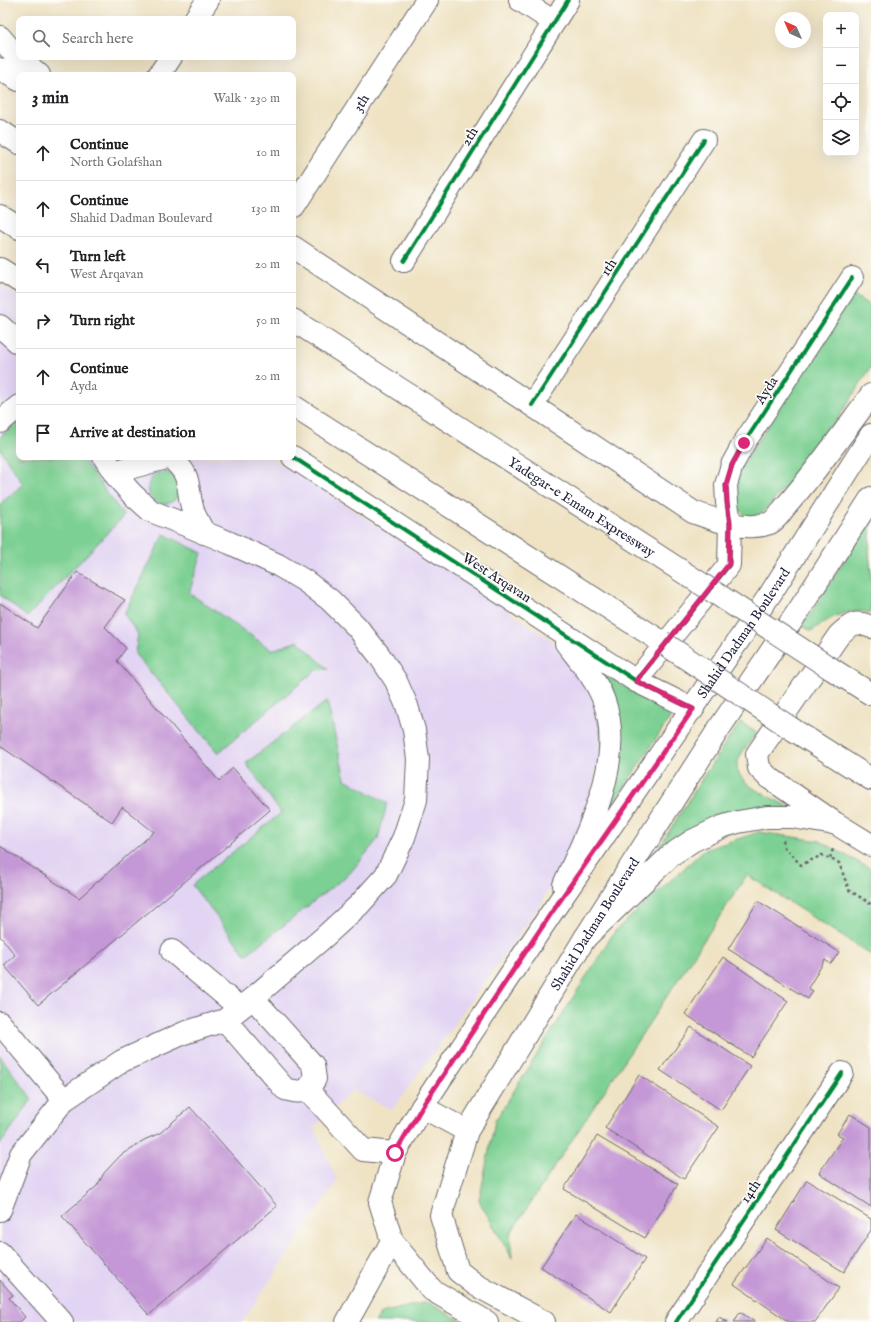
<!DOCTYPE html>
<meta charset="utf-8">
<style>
:root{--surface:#fff;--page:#f2f2f2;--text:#202124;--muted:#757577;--line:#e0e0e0}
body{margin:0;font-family:"IM FELL English",serif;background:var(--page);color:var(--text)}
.controls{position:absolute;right:12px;top:12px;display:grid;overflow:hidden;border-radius:8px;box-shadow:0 4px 16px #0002}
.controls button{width:36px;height:36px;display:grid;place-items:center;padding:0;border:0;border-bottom:1px solid var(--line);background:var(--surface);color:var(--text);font:20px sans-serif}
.compass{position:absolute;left:775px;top:12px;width:36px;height:36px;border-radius:50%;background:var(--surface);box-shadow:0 4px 16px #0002;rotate:315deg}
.stop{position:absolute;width:12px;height:12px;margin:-9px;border:3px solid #db2777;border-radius:50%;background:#fff}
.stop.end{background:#db2777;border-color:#fff;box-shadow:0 1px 4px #0008}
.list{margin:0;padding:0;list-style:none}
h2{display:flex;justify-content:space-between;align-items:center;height:52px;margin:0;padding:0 16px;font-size:17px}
h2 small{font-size:13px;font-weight:400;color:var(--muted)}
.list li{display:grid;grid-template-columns:26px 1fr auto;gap:12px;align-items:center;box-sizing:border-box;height:56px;padding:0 16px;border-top:1px solid var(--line)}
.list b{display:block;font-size:15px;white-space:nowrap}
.list p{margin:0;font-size:13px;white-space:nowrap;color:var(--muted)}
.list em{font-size:13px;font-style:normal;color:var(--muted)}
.icon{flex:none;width:22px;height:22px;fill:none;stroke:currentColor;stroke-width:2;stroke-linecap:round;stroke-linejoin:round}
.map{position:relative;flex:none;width:871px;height:1322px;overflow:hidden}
.search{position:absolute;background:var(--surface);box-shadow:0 4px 16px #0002;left:16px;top:16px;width:280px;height:44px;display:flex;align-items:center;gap:10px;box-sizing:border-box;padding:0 14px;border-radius:8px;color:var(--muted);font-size:15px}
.panel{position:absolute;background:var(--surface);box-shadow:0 4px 16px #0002;left:16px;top:72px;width:280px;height:388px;border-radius:8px}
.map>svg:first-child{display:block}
.built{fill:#e2d4f3}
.green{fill:#7dd093;stroke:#507967}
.building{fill:#c498d6}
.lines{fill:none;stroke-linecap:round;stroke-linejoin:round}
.minor-casing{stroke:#6a666b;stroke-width:24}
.major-casing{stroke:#6a666b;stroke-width:24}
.highway-casing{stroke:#6a666b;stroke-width:24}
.path{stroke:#6a666b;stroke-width:2.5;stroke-dasharray:3 3;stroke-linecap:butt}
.minor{stroke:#fff;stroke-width:22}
.major{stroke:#fff;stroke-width:22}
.highway{stroke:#fff;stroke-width:22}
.highway-bridge-casing{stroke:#6a666b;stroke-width:24;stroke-linecap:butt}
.highway-bridge{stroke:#fff;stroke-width:22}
.cycleway-casing{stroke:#fdfcf7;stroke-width:6}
.cycleway{stroke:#00873e;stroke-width:4}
.route{stroke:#db2777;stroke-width:5}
.labels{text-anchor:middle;stroke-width:3.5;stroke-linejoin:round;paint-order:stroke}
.street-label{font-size:14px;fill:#22223b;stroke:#fdfcf7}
</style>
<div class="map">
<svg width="871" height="1322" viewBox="0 0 871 1322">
<rect width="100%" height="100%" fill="#fdfcf7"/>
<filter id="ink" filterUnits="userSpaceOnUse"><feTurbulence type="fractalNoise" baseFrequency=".025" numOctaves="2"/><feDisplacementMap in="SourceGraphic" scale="8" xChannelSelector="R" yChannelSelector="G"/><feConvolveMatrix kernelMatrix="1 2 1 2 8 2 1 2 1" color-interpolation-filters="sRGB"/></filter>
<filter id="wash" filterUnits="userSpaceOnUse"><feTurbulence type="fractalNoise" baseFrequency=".012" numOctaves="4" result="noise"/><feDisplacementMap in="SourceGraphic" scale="16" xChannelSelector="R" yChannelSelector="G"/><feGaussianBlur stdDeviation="0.9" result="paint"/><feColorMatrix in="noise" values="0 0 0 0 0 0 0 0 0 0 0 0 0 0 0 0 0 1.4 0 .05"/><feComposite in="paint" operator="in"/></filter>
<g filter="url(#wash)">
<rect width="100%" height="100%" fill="#efe3c4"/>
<polygon class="built" points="0,285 19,297 19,457 270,457 465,581 551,640 569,657 596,699 603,748 581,828 542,902 392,1110 353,1090 314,1127 337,1181 242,1322 0,1322"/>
<g class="green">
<polygon points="853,295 871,306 871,367 818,450 762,513 753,516 745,515 738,508 734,497 738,472"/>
<polygon points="19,421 19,457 81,457 124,516 27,617 0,595 0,504 23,484 0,449 0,437"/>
<circle cx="164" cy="488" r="16"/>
<path d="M871 520 869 553 871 571V613C846 607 831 618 811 631L802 626Z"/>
<polygon points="164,534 202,553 189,593 272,650 298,641 328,669 316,670 218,753 135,654 138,634 124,614"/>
<polygon points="588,663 623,686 661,703 673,713 597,828 611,793"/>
<polygon points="327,701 345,779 387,803 378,839 350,873 246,955 192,885 281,813 246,763"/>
<path d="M740 722 757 733C750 742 739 754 737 765 735 785 775 798 790 808L649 863 707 771Z"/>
<polygon points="759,832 820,841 871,869 871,955 747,875 510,1234 512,1258 479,1201 495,1121 615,931 704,850"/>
<polygon points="0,1056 32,1099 0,1145"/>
<polygon points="427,1302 463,1322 375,1322 381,1313"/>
</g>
<g id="blocks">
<g class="building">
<polygon points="77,572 125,600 105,627 126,648 117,661 219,781 233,768 270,810 38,1005 4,965 15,955 0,936 0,846 79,898 154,832 122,807 112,822 0,746 0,603 37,628"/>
<polygon points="758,901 839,952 831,964 825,960 808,988 813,991 808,999 728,949"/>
<polygon points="723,957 788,1001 751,1057 685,1014"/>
<polygon points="691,1027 750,1066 721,1110 660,1070"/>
<polygon points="639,1075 719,1127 684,1179 605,1128"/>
<polygon points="190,1107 277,1206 149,1315 62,1216 97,1186 104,1173 121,1155 144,1140 160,1133"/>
<polygon points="850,1114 871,1127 871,1207 819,1173 843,1137 837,1134"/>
<polygon points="597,1136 678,1184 645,1238 564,1189"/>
<polygon points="807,1180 871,1219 871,1230 844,1272 776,1230"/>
<polygon points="576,1214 645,1259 611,1312 541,1267"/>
<polygon points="767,1238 839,1288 815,1322 789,1322 734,1284"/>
<polygon points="0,1280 13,1295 9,1298 25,1317 20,1322 0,1322"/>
<polygon points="740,1312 755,1322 734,1322"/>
<polygon points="719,1317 728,1322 716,1322"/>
</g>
</g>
</g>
<g filter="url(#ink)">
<use href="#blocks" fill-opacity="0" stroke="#6a666b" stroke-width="1"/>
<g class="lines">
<defs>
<g id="minor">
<polyline points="520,0 554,22"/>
<polyline points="195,19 208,0"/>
<polyline points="0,37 12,51 39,75"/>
<polyline points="159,75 171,57"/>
<path id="s1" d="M294 206 427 0"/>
<polyline points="404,261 568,0"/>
<polyline points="0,269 19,281"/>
<polyline points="0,326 19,343"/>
<polyline points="532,405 704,140"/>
<polyline points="0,422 19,406"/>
<polyline points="293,457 636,681 693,709"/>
<path d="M114 472 170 457C192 476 186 482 192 507 194 516 200 525 204 533"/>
<polyline points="636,681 729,565 730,523 727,503 726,485 732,465 744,443 852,278"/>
<path d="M564 885C587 831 626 762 604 701 596 679 580 661 566 643"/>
<polyline points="172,951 240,1008"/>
<path d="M225 1020 285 1089C302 1093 305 1094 315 1079L313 1065 253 998"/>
<polyline points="0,1023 64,1100"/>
<polyline points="308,1090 363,1150 395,1153"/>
<polyline points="0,1210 21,1154 64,1100 122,1061 184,1033 225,1020 253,998 323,938 359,905 386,875 404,837 416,800 418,759 414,730 407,706 396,681 379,655 357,627 330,600 305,581 278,565 230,543 151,511 132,494 117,477 104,457"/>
<polyline points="0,1253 62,1322"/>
<polyline points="347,1322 392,1241"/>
<polyline points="676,1322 842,1073"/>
</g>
<g id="major">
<polyline points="422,1107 467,1131"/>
<path id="s2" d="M487 1322 432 1290 392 1241 380 1202 395 1153 422 1107 552 912 771 593 871 435"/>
<path id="s3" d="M544 1322 476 1285 458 1271 441 1215 467 1131 585 938 652 833 720 727 799 610 871 498"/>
</g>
<g id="highway">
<polyline points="0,69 19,80"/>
<polyline points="0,131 19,143"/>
<polyline points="0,216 19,228"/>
<path d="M293 247 693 512C715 520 746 532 770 523 776 520 781 512 785 507 816 472 843 433 871 395"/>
<path id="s4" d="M293 320 700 583"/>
<polyline points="293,406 662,642"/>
<path d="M871 627C855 620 851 624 839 635L757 754 759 768 768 777 835 823 871 845"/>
<polyline points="830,668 871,694"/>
<polyline points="792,729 871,779"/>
<polyline points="585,938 671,855 692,841 721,827 738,822 767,817 792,817 829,823"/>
</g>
</defs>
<use href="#minor" class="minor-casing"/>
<use href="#major" class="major-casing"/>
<use href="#highway" class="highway-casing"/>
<g class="path">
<polyline points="783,840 784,847 801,865 822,855 839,863 849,890 871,904"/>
<polyline points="830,858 833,849"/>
</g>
<use href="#minor" class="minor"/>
<use href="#major" class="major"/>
<use href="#highway" class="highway"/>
<defs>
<g id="highway-bridge">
<polyline points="700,583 830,668"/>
<polyline points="662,642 792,729"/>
</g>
</defs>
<use href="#highway-bridge" class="highway-bridge-casing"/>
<use href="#highway-bridge" class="highway-bridge"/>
<defs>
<g id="cycleway">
<polyline points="404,261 568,0"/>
<polyline points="532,405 704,140"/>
<polyline points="293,457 636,681 693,709"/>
<polyline points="636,681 729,565 730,523 727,503 726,485 732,465 744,443 852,278"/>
<polyline points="676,1322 842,1073"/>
</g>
</defs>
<use href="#cycleway" class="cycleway-casing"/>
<use href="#cycleway" class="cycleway"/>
</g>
</g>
<g class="lines" filter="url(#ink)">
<polyline class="route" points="395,1153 422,1107 552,912 693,709 636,681 729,564 730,524 727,502 726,485 732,465 744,443"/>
</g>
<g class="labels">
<g class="street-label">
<text dy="5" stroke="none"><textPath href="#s1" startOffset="123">3th</textPath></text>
<text transform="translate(469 136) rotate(-58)" y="5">2th</text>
<text transform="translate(608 267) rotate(-57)" y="5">1th</text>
<text transform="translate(766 390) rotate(-57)" y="5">Ayda</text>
<text dy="5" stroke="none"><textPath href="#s4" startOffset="344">Yadegar-e Emam Expressway</textPath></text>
<text transform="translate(497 577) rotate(33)" y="5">West Arqavan</text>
<text dy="5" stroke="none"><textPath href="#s2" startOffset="845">Shahid Dadman Boulevard</textPath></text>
<text dy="5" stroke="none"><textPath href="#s3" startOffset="490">Shahid Dadman Boulevard</textPath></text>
<text transform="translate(750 1191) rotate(-56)" y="5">14th</text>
</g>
</g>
</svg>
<div class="controls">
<button>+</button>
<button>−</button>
<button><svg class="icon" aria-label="locate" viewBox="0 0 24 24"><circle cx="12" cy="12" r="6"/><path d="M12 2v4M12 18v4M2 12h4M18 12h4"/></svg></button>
<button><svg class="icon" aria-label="layers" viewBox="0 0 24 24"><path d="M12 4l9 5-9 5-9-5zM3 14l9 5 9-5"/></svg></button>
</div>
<svg class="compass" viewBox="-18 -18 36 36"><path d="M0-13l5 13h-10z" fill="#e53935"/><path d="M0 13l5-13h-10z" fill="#757577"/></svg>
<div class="stop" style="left:395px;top:1153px"></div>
<div class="stop end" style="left:744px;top:443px"></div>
<div class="search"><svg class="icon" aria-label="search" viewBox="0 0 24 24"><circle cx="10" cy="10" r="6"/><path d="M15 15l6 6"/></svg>Search here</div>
<section class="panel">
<h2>3 min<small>Walk · 230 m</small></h2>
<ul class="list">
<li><svg class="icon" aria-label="ahead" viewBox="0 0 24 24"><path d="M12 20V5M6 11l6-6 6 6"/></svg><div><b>Continue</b><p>North Golafshan</p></div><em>10 m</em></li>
<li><svg class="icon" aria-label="ahead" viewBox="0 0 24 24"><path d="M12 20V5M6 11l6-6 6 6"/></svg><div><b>Continue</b><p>Shahid Dadman Boulevard</p></div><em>130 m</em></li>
<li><svg class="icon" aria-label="left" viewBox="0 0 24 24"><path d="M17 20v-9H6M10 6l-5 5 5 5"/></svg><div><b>Turn left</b><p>West Arqavan</p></div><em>20 m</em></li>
<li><svg class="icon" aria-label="right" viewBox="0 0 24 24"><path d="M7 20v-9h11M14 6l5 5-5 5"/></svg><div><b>Turn right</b></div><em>50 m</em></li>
<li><svg class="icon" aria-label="ahead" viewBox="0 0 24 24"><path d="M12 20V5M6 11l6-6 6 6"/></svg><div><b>Continue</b><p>Ayda</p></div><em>20 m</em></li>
<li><svg class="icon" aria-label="arrive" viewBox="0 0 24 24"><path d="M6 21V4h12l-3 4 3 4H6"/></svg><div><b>Arrive at destination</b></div></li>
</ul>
</section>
</div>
